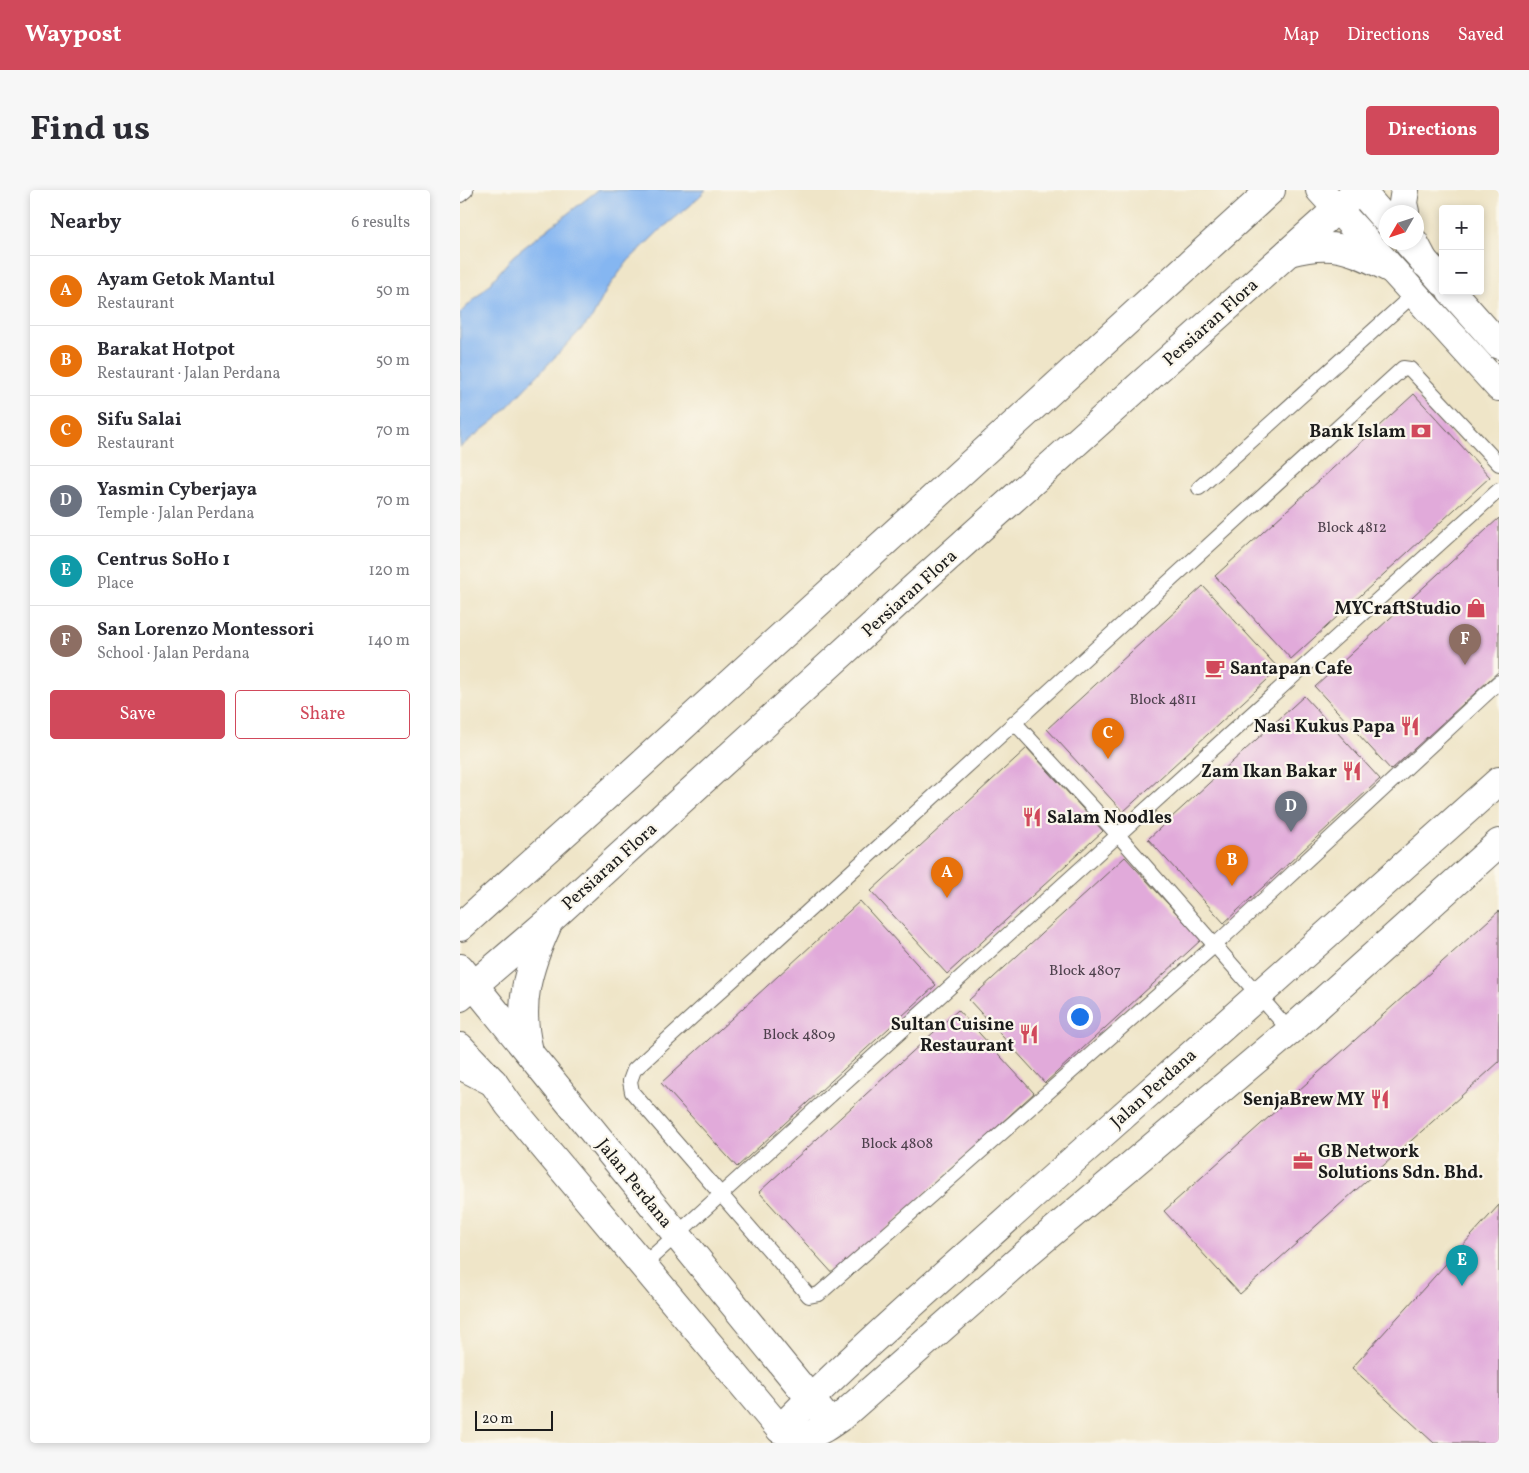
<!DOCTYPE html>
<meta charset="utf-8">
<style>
:root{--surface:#fff;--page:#f7f7f7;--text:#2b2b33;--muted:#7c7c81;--line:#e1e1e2;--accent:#d1495b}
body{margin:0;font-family:Vollkorn,serif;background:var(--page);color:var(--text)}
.controls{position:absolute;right:15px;top:15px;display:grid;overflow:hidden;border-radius:5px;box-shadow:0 2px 8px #0003}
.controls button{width:45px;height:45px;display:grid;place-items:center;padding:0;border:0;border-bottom:1px solid var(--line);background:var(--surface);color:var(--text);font:25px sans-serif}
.compass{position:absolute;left:919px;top:15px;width:45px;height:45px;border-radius:50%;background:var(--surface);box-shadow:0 2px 8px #0003;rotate:231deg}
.scale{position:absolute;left:15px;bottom:12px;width:78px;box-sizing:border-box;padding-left:5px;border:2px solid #1c1c1c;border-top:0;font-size:14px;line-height:18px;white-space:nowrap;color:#1c1c1c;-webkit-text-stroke:4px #fbf7ec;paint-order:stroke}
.you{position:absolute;left:619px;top:826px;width:18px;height:18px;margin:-12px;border:4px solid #fff;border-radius:50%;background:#1a73e8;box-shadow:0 0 0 8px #1a73e833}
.badge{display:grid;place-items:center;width:32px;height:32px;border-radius:50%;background:var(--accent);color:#fff;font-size:16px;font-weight:700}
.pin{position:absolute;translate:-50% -41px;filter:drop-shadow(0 1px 2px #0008)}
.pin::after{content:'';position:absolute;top:26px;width:18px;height:15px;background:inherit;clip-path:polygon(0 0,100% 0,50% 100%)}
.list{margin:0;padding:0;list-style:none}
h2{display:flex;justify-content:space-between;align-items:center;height:65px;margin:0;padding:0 20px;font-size:21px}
h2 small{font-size:16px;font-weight:400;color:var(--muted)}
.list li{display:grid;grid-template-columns:32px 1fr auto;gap:15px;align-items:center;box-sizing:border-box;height:70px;padding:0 20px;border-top:1px solid var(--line)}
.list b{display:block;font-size:19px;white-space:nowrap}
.list p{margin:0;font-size:16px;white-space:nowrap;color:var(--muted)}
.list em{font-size:16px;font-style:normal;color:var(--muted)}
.actions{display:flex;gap:10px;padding:15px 20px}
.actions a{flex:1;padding:11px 0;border:1px solid var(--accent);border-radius:5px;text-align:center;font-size:18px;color:var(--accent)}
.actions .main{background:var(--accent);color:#fff}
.map{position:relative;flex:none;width:1039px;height:1253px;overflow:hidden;border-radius:5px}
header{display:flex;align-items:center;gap:30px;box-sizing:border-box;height:70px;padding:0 25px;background:var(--accent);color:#fff}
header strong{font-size:24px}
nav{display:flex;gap:28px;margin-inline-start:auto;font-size:18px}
.intro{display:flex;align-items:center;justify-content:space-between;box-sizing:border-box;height:120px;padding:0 30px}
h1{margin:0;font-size:35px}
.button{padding:12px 22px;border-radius:5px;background:var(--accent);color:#fff;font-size:18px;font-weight:700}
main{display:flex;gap:30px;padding:0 30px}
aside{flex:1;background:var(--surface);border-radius:5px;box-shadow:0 2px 8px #0003}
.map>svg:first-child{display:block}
.water{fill:#85b6f1;stroke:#506986}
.building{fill:#e1aada}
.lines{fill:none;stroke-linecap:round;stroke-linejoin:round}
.lane-casing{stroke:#666258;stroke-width:16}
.street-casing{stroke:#666258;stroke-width:30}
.secondary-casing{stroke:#666258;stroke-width:30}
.lane{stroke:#fff;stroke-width:14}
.street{stroke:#fff;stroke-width:28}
.secondary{stroke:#fff;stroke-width:28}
.labels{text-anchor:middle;stroke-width:4.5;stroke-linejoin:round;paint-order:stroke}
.number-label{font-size:15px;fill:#4d404c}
.street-label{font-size:18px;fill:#1c1c1c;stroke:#fbf7ec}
.poi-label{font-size:18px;font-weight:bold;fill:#1c1c1c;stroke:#fbf7ec;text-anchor:end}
</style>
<header>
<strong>Waypost</strong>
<nav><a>Map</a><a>Directions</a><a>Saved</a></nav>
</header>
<div class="intro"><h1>Find us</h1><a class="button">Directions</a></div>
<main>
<aside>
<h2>Nearby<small>6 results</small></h2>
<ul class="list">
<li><span class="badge" style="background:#e8710a">A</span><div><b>Ayam Getok Mantul</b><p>Restaurant</p></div><em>50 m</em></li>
<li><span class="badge" style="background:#e8710a">B</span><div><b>Barakat Hotpot</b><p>Restaurant · Jalan Perdana</p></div><em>50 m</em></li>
<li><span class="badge" style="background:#e8710a">C</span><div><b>Sifu Salai</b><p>Restaurant</p></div><em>70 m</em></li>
<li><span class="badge" style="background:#6b7280">D</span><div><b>Yasmin Cyberjaya</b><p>Temple · Jalan Perdana</p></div><em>70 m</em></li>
<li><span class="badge" style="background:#0f9aa8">E</span><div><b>Centrus SoHo 1</b><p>Place</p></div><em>120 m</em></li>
<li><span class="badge" style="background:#8d6e63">F</span><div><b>San Lorenzo Montessori</b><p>School · Jalan Perdana</p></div><em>140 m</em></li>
</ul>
<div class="actions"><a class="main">Save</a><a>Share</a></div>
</aside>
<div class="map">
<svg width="1039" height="1253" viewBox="0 0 1039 1253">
<rect width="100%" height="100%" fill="#fbf7ec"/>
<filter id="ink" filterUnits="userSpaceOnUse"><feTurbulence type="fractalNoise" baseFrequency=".02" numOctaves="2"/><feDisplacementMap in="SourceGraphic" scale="10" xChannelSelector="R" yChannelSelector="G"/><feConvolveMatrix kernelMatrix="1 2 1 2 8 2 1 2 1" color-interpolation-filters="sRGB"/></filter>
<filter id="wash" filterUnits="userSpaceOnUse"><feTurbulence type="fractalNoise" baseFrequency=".0096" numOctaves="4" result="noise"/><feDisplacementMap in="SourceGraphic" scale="20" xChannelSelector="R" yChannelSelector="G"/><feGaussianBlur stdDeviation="1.12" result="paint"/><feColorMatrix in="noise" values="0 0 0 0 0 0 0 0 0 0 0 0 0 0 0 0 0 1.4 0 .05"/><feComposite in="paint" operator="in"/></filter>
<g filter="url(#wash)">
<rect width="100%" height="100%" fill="#efe5c8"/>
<polygon class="water" points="138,0 246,0 231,15 199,41 168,71 147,99 132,128 36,229 0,257 0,123 27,97 53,66"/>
<g id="blocks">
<g class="building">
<polygon points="954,204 1030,287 831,469 755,386"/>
<polygon points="1039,328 1039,481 931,580 855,497"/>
<polygon points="743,396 819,479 663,622 587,539"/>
<polygon points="844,506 920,589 764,733 688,649"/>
<polygon points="567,558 643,641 487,784 411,701"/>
<polygon points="665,667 741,750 585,893 509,810"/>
<polygon points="400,711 476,795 277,977 201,893"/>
<polygon points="1039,721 1039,872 780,1104 704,1021"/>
<polygon points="498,820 574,903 375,1086 299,1002"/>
<polygon points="1039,1015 1039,1253 974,1253 892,1178"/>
</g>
</g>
</g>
<g filter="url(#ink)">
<use href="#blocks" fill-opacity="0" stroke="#666258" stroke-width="1"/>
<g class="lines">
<defs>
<g id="lane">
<polyline points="0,5 6,0"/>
<polyline points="1039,274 950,179 943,178 174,880 170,891 172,902 349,1106 359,1104 755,755 1039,492"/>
<polyline points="739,298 954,104"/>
<polyline points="555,533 658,645 830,841"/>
<polyline points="183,1075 1039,300"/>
</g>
<g id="street">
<polyline points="860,0 1039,197"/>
<polyline points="900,0 926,30"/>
<polyline points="949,54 983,92"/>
<polyline points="991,101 1039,155"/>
<polyline points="0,778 362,1223"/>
<path d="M0 857 33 892 49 915 320 1239C346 1253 359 1242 382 1226L566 1064 830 841 1039 653"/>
<path d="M320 1239C401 1157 489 1082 574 1005 728 866 883 728 1039 591"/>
</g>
<g id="secondary">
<polyline points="945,22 943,13 945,0"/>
<polyline points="954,52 965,73"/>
<path d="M829 62C873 50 892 59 931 79"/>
<polyline points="0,737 165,589 811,0"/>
<polyline points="0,807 90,730 456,396 898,0"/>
<path d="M69 861C57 814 68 778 87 736"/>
<polyline points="0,875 33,892"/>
</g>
</defs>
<use href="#lane" class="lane-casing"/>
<use href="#street" class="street-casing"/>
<use href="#secondary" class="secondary-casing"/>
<use href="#lane" class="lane"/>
<use href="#street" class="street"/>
<use href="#secondary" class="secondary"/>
</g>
</g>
<defs>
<symbol id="bank-bare" viewBox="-9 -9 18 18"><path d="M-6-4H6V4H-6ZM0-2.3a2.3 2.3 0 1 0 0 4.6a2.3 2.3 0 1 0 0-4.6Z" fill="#d1495b" stroke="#fbf7ec" stroke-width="2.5" paint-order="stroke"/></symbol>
<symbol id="shop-bare" viewBox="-9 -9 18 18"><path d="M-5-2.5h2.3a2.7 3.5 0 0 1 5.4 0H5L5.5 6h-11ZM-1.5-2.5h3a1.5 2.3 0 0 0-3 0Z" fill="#d1495b" stroke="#fbf7ec" stroke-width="2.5" paint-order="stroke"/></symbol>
<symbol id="cafe-bare" viewBox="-9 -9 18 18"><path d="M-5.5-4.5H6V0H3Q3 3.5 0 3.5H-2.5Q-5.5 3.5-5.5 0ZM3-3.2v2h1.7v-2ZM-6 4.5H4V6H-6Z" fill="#d1495b" stroke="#fbf7ec" stroke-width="2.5" paint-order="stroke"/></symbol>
<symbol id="restaurant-bare" viewBox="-9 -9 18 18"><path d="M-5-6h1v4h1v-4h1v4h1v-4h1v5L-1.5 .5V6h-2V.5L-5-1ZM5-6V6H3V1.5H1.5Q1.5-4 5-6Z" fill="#d1495b" stroke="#fbf7ec" stroke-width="2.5" paint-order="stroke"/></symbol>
<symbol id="office-bare" viewBox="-9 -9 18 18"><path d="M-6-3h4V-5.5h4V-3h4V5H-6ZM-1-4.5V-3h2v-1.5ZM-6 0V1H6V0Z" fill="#d1495b" stroke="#fbf7ec" stroke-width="2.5" paint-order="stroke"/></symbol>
</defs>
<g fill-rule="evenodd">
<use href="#bank-bare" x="947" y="227" width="28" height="28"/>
<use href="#shop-bare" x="1002" y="404" width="28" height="28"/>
<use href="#cafe-bare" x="741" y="464" width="28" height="28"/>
<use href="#restaurant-bare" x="936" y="522" width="28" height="28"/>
<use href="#restaurant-bare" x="878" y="567" width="28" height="28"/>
<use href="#restaurant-bare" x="558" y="613" width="28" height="28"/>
<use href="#restaurant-bare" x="555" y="830" width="28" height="28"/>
<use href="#restaurant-bare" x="906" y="895" width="28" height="28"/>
<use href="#office-bare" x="829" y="957" width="28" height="28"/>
</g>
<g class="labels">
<g class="number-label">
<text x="892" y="342">Block 4812</text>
<text x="703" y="514">Block 4811</text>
<text x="625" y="785">Block 4807</text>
<text x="339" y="849">Block 4809</text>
<text x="437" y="958">Block 4808</text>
</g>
<g class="street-label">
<text transform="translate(750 132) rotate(-42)" y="6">Persiaran Flora</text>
<text transform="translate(449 403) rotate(-42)" y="6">Persiaran Flora</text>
<text transform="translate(149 676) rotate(-42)" y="6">Persiaran Flora</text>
<text transform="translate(693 898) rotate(-42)" y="6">Jalan Perdana</text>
<text transform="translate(175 993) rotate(51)" y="6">Jalan Perdana</text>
</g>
<g class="poi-label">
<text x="946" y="247">Bank Islam</text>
<text x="1001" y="424">MYCraftStudio</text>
<text x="770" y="484" text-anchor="start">Santapan Cafe</text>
<text x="935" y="542">Nasi Kukus Papa</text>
<text x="877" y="587">Zam Ikan Bakar</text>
<text x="587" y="633" text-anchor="start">Salam Noodles</text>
<text x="554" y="840">Sultan Cuisine<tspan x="554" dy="21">Restaurant</tspan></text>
<text x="905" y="915">SenjaBrew MY</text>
<text x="858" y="967" text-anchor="start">GB Network<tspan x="858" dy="21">Solutions Sdn. Bhd.</tspan></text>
</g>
</g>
</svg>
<div class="controls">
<button>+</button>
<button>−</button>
</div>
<svg class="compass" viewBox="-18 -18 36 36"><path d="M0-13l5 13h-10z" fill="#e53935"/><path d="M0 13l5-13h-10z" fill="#7c7c81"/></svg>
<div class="scale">20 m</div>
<div class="you"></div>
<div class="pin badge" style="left:487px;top:708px;background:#e8710a">A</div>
<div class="pin badge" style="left:772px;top:696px;background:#e8710a">B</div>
<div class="pin badge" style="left:648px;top:569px;background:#e8710a">C</div>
<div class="pin badge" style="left:831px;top:642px;background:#6b7280">D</div>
<div class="pin badge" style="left:1002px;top:1096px;background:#0f9aa8">E</div>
<div class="pin badge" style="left:1005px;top:475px;background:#8d6e63">F</div>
</div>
</main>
